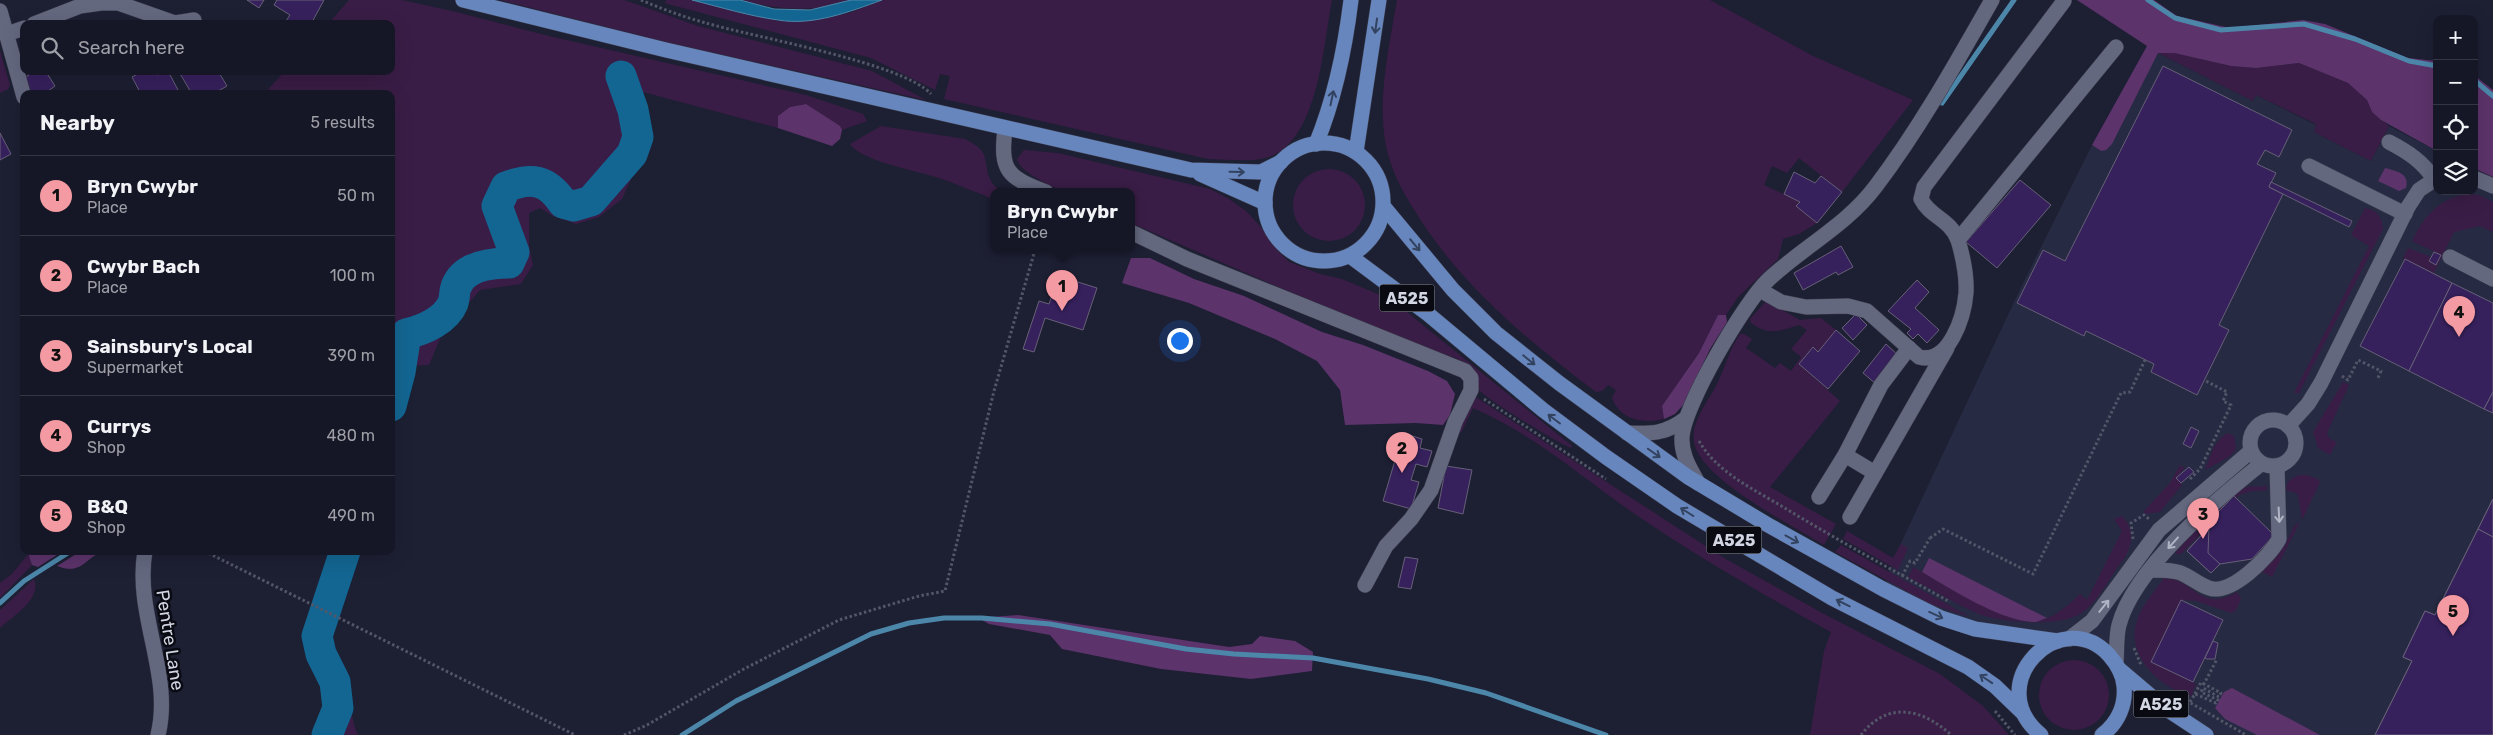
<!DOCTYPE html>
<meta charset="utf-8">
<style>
:root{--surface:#161726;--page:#1f202e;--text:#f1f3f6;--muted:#9e9fa7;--line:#353643;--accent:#f49aa3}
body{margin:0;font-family:Rubik,sans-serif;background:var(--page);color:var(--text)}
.controls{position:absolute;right:15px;top:15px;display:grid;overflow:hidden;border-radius:10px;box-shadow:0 5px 20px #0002}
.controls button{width:45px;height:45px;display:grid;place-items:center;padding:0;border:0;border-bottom:1px solid var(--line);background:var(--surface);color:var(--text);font:25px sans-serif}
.you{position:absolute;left:1179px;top:340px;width:18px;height:18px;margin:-12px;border:4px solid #fff;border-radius:50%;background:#1a73e8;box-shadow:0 0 0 8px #1a73e833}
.badge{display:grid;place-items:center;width:32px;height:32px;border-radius:50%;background:var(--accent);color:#111;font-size:16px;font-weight:700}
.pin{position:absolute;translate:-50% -41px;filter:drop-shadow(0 1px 2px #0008)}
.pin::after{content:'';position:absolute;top:26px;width:18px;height:15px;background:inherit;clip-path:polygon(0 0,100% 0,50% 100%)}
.popup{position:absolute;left:990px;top:188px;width:145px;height:65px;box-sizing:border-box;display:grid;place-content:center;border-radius:10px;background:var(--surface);filter:drop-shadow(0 1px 4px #0005);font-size:16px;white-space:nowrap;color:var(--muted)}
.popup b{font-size:19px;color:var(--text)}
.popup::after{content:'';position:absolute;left:50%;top:100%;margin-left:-10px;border:10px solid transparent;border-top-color:var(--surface)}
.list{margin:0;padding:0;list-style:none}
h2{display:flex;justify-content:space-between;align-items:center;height:65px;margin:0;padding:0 20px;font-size:21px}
h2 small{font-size:16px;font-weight:400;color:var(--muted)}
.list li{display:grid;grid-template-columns:32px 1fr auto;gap:15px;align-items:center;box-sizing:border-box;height:80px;padding:0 20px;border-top:1px solid var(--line)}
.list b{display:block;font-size:19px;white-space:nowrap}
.list p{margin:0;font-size:16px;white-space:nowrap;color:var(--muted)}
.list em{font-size:16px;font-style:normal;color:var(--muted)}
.icon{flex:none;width:28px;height:28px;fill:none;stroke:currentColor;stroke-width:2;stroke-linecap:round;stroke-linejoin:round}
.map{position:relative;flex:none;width:2493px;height:735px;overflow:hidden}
.search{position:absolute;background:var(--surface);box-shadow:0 5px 20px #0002;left:20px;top:20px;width:375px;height:55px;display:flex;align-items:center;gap:12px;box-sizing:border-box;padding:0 18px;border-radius:10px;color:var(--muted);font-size:19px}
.panel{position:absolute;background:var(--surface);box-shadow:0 5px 20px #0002;left:20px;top:90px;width:375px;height:465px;border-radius:10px}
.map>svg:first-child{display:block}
.built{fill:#262a42}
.green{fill:#3a1d46}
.forest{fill:#5c336b}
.water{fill:#136692;stroke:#4c87aa}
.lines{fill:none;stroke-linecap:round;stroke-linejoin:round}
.stream{stroke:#4c87aa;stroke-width:5}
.river{stroke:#136692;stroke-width:31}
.building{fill:#37215d;stroke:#666077}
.minor-casing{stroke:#383a4a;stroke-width:16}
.major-casing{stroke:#383a4a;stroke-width:16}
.path{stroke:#535668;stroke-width:3;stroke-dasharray:2.5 2.5;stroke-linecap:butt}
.minor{stroke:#64687f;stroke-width:15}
.major{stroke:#6686bd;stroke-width:15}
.oneway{stroke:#33425f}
.oneway2{stroke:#b1b4c4}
.labels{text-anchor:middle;stroke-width:5;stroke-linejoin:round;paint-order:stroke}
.shield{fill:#090a12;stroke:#9698a4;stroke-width:1}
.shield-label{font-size:16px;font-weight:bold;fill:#d2d5e2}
.street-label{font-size:18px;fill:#d2d5e2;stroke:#090a12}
</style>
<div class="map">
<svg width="2493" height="735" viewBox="0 0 2493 735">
<rect width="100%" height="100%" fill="#1d1f33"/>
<polygon class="built" points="2158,53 2253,101 2256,95 2316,125 2314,132 2371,161 2389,126 2437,151 2437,191 2474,191 2474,168 2493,177 2493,735 2214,735 2119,669 2104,649 1975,629 1883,589 1894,558 2022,285 2092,145 2101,151"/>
<g class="green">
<path d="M349 0H402L456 12 549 36 806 95 863 114 867 121 842 130 806 104 790 107 778 116V128L643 92 650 119 651 148 631 179 622 199 599 217 576 224 553 216 540 208 529 213V246L533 265 521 284 480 290 442 334 429 365 404 366 409 341 416 340 429 330 445 323 456 308 463 284 468 279 478 273 510 265C526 239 496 220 508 189 518 185 532 180 542 187 547 190 550 197 555 202 575 217 592 204 606 189H612C624 174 642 154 642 133 641 116 633 100 634 82L615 74C619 93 632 113 633 133 635 163 594 189 572 202 564 199 560 193 554 187 538 172 520 175 502 183L494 205 511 252 508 260C480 264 457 263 448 297 446 304 445 311 438 317 424 328 406 332 391 343V94H264L285 71H391V24H328Z"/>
<polygon points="500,0 624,0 698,26 872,71 926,100 670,43"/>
<path d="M667 0H692L779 21 821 19 849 13 882 0H1332C1323 45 1319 139 1269 157 1251 163 1227 159 1208 159L944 99 950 76 940 74 935 90 871 58 664 3Z"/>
<path d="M740 0H851C813 14 778 9 740 0Z"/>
<path d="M1397 0H1710L1813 56 1913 100 1842 192 1799 158 1787 173 1772 166 1764 185 1800 202 1796 206 1817 223 1799 234 1783 239 1778 259 1738 297 1726 315H1718L1699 353 1662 406 1664 419C1644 424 1620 420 1612 398L1616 390 1608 385 1602 391 1596 392C1526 339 1459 284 1413 208 1401 189 1391 169 1386 146 1377 99 1389 47 1397 0Z"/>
<polygon points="0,51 10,85 8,89 0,93"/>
<polygon points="2158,53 2174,53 2231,66 2256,68 2299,63 2348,83 2367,100 2372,112 2389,126 2371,161 2314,132 2316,124 2256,95 2253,101"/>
<path d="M881 126 965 139C972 143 981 147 984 155 989 171 985 184 1005 192H993V199C975 192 957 184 939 178 919 171 860 161 850 144Z"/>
<path d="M1024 150 1058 153 1210 189 1229 199 1246 211 1260 226 1278 251 1289 262 1320 274 1342 279 1392 300 1572 446 1571 448C1556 442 1484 398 1476 387 1473 382 1472 373 1471 368L1456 358 1426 348 1290 292 1131 223V192C1111 192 1087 196 1068 192 1056 190 1018 171 1017 159Z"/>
<circle cx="1329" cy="205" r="36"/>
<path d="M2465 194 2479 195 2493 202V232L2480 226 2454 232 2434 273 2403 258 2408 248 2431 257 2429 261 2436 264 2441 255 2412 241C2424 216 2438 200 2465 194Z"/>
<path d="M2365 208C2378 210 2382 218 2383 229L2299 393H2294L2369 246 2351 235Z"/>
<path d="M1766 301 1800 320 1821 318 1836 330 1818 352 1812 348 1799 364 1840 401 1770 487 1836 524 1824 545C1793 526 1699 478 1694 442 1691 422 1707 403 1716 386 1725 369 1729 350 1740 334H1744L1752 339 1746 348 1775 368 1780 363 1791 371 1801 357 1791 349 1807 330 1799 325C1780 331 1768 336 1751 323L1750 319Z"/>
<polygon points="2343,382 2349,385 2327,433 2330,439 2337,442 2330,455 2318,448 2313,432"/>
<path d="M1474 396 1724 558 1824 614 1940 674 1983 706 2009 735H1810L1824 651 1831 632C1762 594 1694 555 1629 510 1578 474 1531 433 1473 408L1461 433 1457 431Z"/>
<path d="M2228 433 2234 436 2236 449 2229 457 2205 470C2210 457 2214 440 2228 433Z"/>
<polygon points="2180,465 2185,468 2176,478 2182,485 2160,512 2145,514 2144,511 2170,483"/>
<path d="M2299 475H2307L2318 479 2320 482 2302 520 2298 495 2294 492 2287 491C2285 482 2291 478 2299 475Z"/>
<path d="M2267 486V490L2252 491 2239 495 2180 555 2175 553C2189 538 2229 491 2247 487 2253 486 2261 487 2267 486Z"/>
<path d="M2122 516C2135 529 2133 547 2122 561 2110 577 2099 600 2083 612 2062 628 2003 623 1979 614 1955 604 1932 589 1908 577L1913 567C1938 580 2009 626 2035 622 2051 620 2069 605 2080 594L2087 600 2122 531 2114 519Z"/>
<polygon points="2300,522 2272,577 2259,570 2284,547 2295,525"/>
<polygon points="1847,531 1893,558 1901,544 1908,548 1898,570 1843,539"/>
<polygon points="1841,545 1970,617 1930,604 1835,552"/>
<polygon points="29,553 32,565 0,598 0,583 12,574"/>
<path d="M2164 578C2196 579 2199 614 2237 592L2241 599 2236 610 2231 613 2196 601 2181 600 2151 662 2196 684 2191 696C2160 688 2125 655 2137 621 2142 605 2154 592 2164 578Z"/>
<path d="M34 579C42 599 14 615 0 628V610Z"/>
<circle cx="2074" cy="695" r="35"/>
<path d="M344 705H348C353 715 353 725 358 735H332L340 710Z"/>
</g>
<g class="forest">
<polygon points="2077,0 2154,0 2177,16 2230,28 2303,20 2325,24 2408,58 2437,61 2437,151 2381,120 2372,112 2367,100 2348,83 2299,63 2256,68 2231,66 2174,53 2158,53 2112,144 2106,150 2101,151 2092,145 2147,46"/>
<polygon points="2474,75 2493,90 2493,177 2474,168"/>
<polygon points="806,104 840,126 842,130 840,139 832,146 778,128 778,116 790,107"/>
<path d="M2385 168C2396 171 2410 173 2406 188L2399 191 2378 181Z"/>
<polygon points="1131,258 1150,258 1194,279 1244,296 1322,332 1363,345 1428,371 1447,381 1455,394 1450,415 1443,425 1416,423 1345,425 1340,390 1317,361 1275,339 1189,303 1122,283"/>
<polygon points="1718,315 1726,315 1727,322 1710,349 1684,404 1675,414 1664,419 1662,406 1699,353"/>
<polygon points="30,551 63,551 38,567 32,565 29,556"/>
<path d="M81 551H105C84 557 83 576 57 566Z"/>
<path d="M1929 558 2047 618C2042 619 2037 623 2032 622 1999 620 1951 589 1922 572Z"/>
<polygon points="1018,615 1229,647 1252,644 1260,636 1295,641 1313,652 1312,671 1251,679 1161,669 1062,649 1050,635 989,624 978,618"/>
<polygon points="2232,688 2320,735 2257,735 2225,719 2215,708 2224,692"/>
</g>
<path class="water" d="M692 0H740L774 9 810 10 851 0H882C849 12 813 26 778 20 749 16 720 7 692 0Z"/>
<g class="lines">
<g class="stream">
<polyline points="2148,0 2175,18 2221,30 2304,24 2355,39 2409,61 2437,66"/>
<polyline points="2474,80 2493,96"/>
<polyline points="1942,103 2014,0"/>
<polyline points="391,346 406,334"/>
<polyline points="0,603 24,581 71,551"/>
<polyline points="682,735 736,701 871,634 909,623 944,618 982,618 1050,624 1186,649 1234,654 1313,658 1428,679 1486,693 1606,735"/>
</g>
<g class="river">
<path d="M391 406 400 372 406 334C424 330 446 320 453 303 455 298 454 292 456 287 464 266 489 263 509 263L514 252 497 206 506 187C531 177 547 179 563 203L574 206 591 201 632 154 638 137 633 110 621 76"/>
<polyline points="327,735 338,708 335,682 321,654 317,636 345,551"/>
</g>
</g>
<g class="building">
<polygon points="247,0 264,0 259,8"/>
<polygon points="277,0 324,0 311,24 284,24 290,15 274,5"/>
<polygon points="2163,66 2292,130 2279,157 2265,150 2257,164 2276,173 2269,187 2283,194 2219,325 2229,330 2197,395 2151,372 2154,364 2086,331 2084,336 2017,303 2043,250 2065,261"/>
<polygon points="26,71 53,71 48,75 55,86 44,94 31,94 22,79 29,75"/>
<polygon points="143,71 155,71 157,75 168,71 178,90 171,94 141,94 132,77"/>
<polygon points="218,71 227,86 213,94 203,94 201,91 192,94 179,72"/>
<polygon points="0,133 11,154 0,160"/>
<polygon points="1794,172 1815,183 1821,176 1842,192 1817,223 1796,206 1800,202 1784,194"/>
<polygon points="2020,180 2051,205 1997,268 1966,242"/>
<polygon points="2271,182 2352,221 2349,227 2269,187"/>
<polygon points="1841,246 1853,267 1838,275 1836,272 1803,290 1794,273"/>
<polygon points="2434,252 2441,255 2436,265 2429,261"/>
<polygon points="2405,259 2452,283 2409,371 2360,346"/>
<polygon points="1059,276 1097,288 1083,330 1045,318 1034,352 1023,349 1039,301 1049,304"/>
<polygon points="1917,280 1929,292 1915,308 1939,330 1927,343 1918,334 1913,339 1907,333 1911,329 1888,311"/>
<polygon points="2452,283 2493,303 2493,392 2484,409 2409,371"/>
<polygon points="1856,314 1867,325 1853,340 1842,328"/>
<polygon points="1836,330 1860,351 1828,389 1799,364 1813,347 1818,352"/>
<polygon points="1886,344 1899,356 1876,384 1863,373"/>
<polygon points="2493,392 2493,413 2484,409"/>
<polygon points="2191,427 2199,431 2191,448 2183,444"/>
<polygon points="1403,433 1422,439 1420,448 1432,451 1427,467 1416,464 1411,480 1419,482 1411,509 1383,501"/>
<polygon points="1446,466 1472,470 1463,514 1438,508"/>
<polygon points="2189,467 2194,472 2181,483 2176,478"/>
<polygon points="2234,496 2274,535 2252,559 2220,564 2211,573 2187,551 2209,527 2211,519"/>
<polygon points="2493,499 2493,735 2375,735 2412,661 2403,657 2425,611 2435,615"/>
<polygon points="2493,499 2493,537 2478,529"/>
<polygon points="2209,527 2208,553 2220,564 2211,573 2187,551"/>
<polygon points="2478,529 2493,537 2493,735 2375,735 2412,661 2403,657 2425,611 2435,615"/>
<polygon points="1405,557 1418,559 1411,589 1398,587"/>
<polygon points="2181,600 2223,620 2193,682 2151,662"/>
<polygon points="2213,641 2218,643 2215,659 2207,659 2205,658"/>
</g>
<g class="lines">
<defs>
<g id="minor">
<polyline points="0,11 24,97"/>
<polyline points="34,24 80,6 101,3 118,3 175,23 194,20"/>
<polyline points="7,34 24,28"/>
<path d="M1005 129C1000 171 1007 177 1046 192"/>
<path d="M2389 142C2408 152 2422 161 2434 179"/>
<polyline points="2309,166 2405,214"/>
<polyline points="2474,178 2493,186"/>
<polyline points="1131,232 1187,259 1465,371 1471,378 1471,390 1455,422 1431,490 1411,519 1386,546 1365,585"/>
<path d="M1958 240C1950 219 1930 217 1921 199L1924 187 2064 1"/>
<polyline points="2450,257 2493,279"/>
<path d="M1760 290 1781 302 1806 307 1848 306 1867 311 1919 357C1949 365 1964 317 1966 293 1967 275 1963 257 1958 240L2116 47"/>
<circle cx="2273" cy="443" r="23"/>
<polyline points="2288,426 2308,404 2321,383 2408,207 2419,190 2437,178"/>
<path d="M1627 433C1650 434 1666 434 1685 419"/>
<polyline points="1845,455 1875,473"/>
<path d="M1698 483C1690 468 1681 455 1682 437 1684 405 1744 303 1768 280 1803 247 1847 225 1876 186 1920 128 1956 63 1992 0"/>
<polyline points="1819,497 1845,455 1881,385 1909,348"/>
<polyline points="1850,517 1947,348"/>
<path d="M145 551C134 614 173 674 158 735"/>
<path d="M2150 570C2161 571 2175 569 2185 575 2193 579 2200 585 2209 588 2231 596 2269 557 2279 539L2277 466"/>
<polyline points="2069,639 2092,621 2159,530 2251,451"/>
<path d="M2116 663C2117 651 2116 636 2119 625 2134 568 2217 499 2261 464"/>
</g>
<g id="major">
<polyline points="463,0 666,50 1191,170 1261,172 1281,162"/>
<circle cx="1324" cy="202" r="59"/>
<path d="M1316 144C1335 98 1345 49 1351 0"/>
<polyline points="1356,152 1379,0"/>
<polyline points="1200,174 1265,203"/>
<polyline points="1384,207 1453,290 1496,333 1559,383 1688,477 1768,525 1883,589 1941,618 1975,629 2058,641"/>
<polyline points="1350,256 1428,314 1543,410 1606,457 1677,506 1832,598 1968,667 1995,686 2022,712"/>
<polyline points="2119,669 2165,708 2206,735"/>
<path d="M2041 735C1980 685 2060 603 2109 655 2117 664 2123 674 2124 686 2126 705 2118 723 2102 735"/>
</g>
</defs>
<use href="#minor" class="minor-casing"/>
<use href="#major" class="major-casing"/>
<g class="path">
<path d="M641 0C662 9 684 17 706 23 753 37 903 63 931 94"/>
<polyline points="2342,376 2348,380 2358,360 2381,371 2377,380"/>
<polyline points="1484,399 1606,479"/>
<path d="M1699 441C1718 474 1756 490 1788 510 1841 542 1896 572 1950 602"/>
<polyline points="2190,479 2200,469 2231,405 2223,401 2227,392 2204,380"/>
<polyline points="1930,538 1943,529 2033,574 2121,393 2130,392 2145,360"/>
<polyline points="2133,539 2131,523 2144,515 2149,519"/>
<polyline points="204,551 575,735"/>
<polyline points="1902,576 1910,561 1915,563 1930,538"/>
<polyline points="2134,648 2141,665"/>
<polyline points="2195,694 2201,682 2204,684"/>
<polyline points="2182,698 2246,735"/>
<polyline points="2190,702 2195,694 2216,703 2218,700 2201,692 2203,688 2219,697 2221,693 2204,684 2217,659"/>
<polyline points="1995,711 2015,735"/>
<polyline points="624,735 647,725 742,670 839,620 919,596 945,591 994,391 1035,250"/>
<path d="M1861 735C1887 701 1922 708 1951 735"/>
</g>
<use href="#minor" class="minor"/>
<use href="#major" class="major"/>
</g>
<defs><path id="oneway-shaft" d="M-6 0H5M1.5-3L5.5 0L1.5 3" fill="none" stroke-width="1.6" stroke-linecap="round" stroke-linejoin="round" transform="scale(1.25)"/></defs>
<g class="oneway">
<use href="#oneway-shaft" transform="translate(1376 26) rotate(98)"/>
<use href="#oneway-shaft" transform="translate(1332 98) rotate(-78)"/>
<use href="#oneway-shaft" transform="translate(1237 172) rotate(1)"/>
<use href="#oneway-shaft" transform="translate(1415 245) rotate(50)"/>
<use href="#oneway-shaft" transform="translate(1529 360) rotate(39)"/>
<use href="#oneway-shaft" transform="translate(1554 419) rotate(-143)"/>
<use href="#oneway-shaft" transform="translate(1654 453) rotate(35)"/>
<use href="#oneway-shaft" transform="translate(1687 512) rotate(-148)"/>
<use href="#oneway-shaft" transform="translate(1792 539) rotate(29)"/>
<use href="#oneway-shaft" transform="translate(1843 603) rotate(-154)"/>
<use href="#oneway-shaft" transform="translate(1936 615) rotate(25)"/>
<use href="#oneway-shaft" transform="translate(1986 679) rotate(-146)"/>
</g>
<g class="oneway2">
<use href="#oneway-shaft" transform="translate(2279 515) rotate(87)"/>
<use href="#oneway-shaft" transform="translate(2173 543) rotate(132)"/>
<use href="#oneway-shaft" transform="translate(2104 606) rotate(-51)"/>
</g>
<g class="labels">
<g class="shield">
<rect x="1379.5" y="284.5" width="55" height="27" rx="4"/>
<rect x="1706.5" y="526.5" width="55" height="27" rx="4"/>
<rect x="2133.5" y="690.5" width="55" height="27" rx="4"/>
</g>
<g class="shield-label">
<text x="1407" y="304">A525</text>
<text x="1734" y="546">A525</text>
<text x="2161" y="710">A525</text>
</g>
<g class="street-label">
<text transform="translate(170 640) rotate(81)" y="6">Pentre Lane</text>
</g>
</g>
</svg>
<div class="controls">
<button>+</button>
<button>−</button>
<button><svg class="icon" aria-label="locate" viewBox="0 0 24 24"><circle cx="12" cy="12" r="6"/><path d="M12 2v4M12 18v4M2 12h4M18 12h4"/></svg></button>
<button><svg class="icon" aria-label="layers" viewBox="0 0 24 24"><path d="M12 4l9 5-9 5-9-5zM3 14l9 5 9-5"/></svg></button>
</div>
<div class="you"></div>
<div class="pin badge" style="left:1062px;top:311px">1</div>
<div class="popup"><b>Bryn Cwybr</b>Place</div>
<div class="pin badge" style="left:1402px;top:473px">2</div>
<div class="pin badge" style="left:2203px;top:539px">3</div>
<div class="pin badge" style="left:2459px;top:337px">4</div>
<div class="pin badge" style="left:2453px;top:636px">5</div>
<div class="search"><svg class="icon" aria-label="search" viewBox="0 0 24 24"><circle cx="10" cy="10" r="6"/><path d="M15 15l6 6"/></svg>Search here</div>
<section class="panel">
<h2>Nearby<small>5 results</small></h2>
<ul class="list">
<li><span class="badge">1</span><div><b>Bryn Cwybr</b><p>Place</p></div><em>50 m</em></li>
<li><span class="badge">2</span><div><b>Cwybr Bach</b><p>Place</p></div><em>100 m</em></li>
<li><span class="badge">3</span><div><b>Sainsbury's Local</b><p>Supermarket</p></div><em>390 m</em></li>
<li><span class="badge">4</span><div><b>Currys</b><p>Shop</p></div><em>480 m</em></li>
<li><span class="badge">5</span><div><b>B&amp;Q</b><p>Shop</p></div><em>490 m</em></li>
</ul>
</section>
</div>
